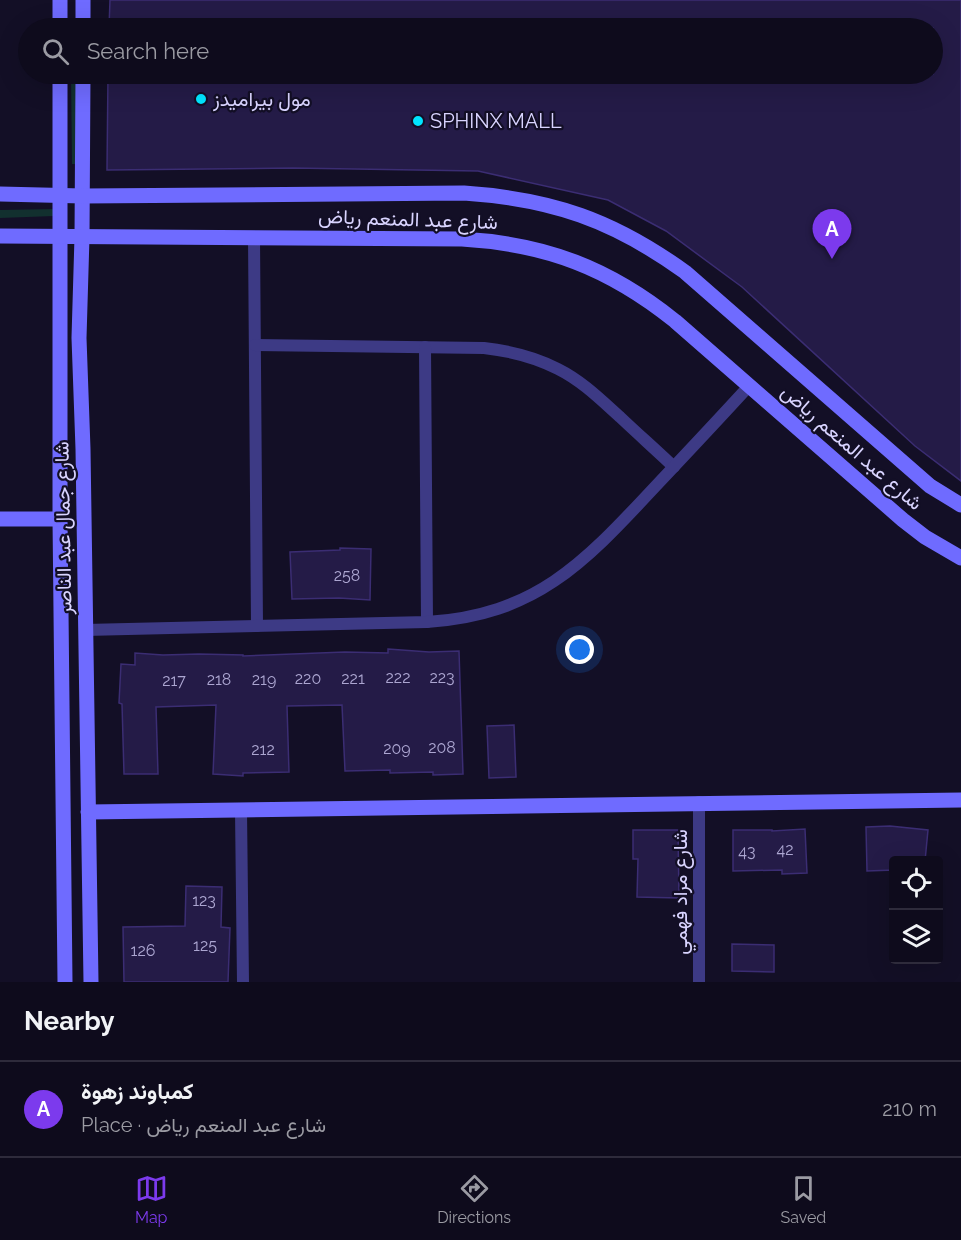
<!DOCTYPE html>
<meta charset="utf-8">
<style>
:root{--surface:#0e0b1c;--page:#1c1929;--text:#f1f3f6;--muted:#9b9ba3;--line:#2e2b3b;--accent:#7c3aed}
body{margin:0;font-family:Raleway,Vazirmatn,sans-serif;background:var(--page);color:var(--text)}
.controls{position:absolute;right:18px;bottom:18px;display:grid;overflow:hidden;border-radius:6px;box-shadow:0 6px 24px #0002}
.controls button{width:54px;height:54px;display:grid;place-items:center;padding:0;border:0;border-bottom:2px solid var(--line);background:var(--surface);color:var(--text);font:30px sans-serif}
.you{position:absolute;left:580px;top:650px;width:21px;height:21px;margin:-15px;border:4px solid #fff;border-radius:50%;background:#1a73e8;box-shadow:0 0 0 9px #1a73e833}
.badge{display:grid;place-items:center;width:39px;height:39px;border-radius:50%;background:var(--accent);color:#fff;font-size:20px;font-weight:700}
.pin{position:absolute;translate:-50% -50px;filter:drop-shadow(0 2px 3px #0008)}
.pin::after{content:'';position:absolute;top:32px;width:21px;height:18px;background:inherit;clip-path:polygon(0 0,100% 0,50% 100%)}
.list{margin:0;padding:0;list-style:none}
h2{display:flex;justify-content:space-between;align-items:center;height:78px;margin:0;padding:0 24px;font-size:26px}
h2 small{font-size:20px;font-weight:400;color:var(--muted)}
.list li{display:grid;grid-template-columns:39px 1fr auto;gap:18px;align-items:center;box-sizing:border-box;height:96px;padding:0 24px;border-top:2px solid var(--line)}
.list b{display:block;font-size:22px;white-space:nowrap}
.list p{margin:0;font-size:20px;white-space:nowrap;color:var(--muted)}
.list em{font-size:20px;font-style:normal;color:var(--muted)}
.icon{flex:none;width:33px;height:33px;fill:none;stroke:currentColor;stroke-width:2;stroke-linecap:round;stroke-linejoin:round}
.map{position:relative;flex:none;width:961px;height:982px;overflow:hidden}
.search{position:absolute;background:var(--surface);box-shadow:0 6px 24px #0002;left:18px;right:18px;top:18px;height:66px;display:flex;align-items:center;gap:15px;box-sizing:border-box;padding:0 21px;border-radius:33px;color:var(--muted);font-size:22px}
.sheet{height:174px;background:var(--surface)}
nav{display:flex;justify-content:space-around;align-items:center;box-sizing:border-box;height:84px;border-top:2px solid var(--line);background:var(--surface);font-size:16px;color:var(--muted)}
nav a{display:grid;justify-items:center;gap:3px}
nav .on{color:var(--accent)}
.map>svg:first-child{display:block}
.green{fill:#12302f}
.building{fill:#241b47;stroke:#3b2d73;stroke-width:1.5}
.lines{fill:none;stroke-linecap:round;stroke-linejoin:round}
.street{stroke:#3d3a85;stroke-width:12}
.secondary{stroke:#6f6bff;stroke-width:15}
.poi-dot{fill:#00e5ff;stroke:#130f26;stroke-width:2}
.labels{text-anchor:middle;stroke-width:4.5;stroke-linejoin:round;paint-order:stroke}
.number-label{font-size:16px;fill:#aca6d1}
.poi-label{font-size:20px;fill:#d9d4ff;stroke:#130f26;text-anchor:start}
.street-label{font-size:20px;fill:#d9d4ff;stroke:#130f26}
</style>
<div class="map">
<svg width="961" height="982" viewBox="0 0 961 982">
<rect width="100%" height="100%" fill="#130f26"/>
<g class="green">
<polygon points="71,74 77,74 78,164 72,164"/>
<polygon points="55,209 54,216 0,218 0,210"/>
</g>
<g class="building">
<polygon points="110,0 961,0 961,481 915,446 742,287 666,231 608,200 478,171 293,168 107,170 108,74 933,74 933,28 109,28"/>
<polygon points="340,548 371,549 370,600 339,598 292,599 290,552 340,550"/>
<polygon points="388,649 429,652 459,651 463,774 433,775 433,772 390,773 390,770 345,771 342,705 287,706 289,772 243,773 243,776 213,774 216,705 156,707 158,774 124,774 122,704 119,703 121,664 135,665 135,653 163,655 199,654 243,655 243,656 345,652 388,653"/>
<polygon points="514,725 516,777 489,778 487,726"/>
<polygon points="890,826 928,830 925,861 894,861 894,870 867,871 866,827"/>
<polygon points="805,829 807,873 782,874 782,870 733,871 733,830 772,830 772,831"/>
<polygon points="633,830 678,830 679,898 637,897 638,859 633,859"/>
<polygon points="186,886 222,887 221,927 230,928 228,982 124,982 123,927 185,926"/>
<polygon points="732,944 774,945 774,972 732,971"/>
</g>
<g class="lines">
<g class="street">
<polyline points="254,237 257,626"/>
<path d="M255 345 484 348C510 351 535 357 558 369 582 381 600 399 620 417 638 434 656 450 674 467"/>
<polyline points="425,347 427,622"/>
<path d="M85 630 427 622C535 615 583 564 652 490 685 455 717 421 749 386"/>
<polyline points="699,802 699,982"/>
<polyline points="241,811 243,982"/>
</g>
<g class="secondary">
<polyline points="60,28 60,0"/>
<polyline points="83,28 83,0"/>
<polyline points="60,74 60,519 65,982"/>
<polyline points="83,74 82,237 79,338 83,449 91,982"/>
<path d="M0 194 83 196 464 193C552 199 613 220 685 272L930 486 961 505"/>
<path d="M0 236 462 239C546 244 609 268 675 321L903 520 925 537 961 558"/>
<polyline points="0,519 60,519"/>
<path d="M88 812C379 810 670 802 961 800"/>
</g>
</g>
<g class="poi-dot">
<circle cx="201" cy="99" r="6"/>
<circle cx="418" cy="121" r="6"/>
</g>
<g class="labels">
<g class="number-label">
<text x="347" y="581">258</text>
<text x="398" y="683">222</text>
<text x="442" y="683">223</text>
<text x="308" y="684">220</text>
<text x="353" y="684">221</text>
<text x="219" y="685">218</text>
<text x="264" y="685">219</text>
<text x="174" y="686">217</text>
<text x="442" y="753">208</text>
<text x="397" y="754">209</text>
<text x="263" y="755">212</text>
<text x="785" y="855">42</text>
<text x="747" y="857">43</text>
<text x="204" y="906">123</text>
<text x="205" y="951">125</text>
<text x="143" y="956">126</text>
</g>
<g class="poi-label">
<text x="213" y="106">مول بيراميدز</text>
<text x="430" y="128">SPHINX MALL</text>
</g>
<g class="street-label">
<text transform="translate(408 219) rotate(2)" y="7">شارع عبد المنعم رياض</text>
<text transform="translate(852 447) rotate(41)" y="7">شارع عبد المنعم رياض</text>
<text transform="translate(63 528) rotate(-91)" y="7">شارع جمال عبد الناصر</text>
<text transform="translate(680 892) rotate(-90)" y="7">شارع مراد فهمي</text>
</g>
</g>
</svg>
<div class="controls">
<button><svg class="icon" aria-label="locate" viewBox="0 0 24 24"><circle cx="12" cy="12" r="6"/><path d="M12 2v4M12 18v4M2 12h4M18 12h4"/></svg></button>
<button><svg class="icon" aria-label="layers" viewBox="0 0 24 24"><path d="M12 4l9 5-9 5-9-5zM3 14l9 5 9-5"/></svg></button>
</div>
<div class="you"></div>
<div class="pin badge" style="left:832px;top:259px">A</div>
<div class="search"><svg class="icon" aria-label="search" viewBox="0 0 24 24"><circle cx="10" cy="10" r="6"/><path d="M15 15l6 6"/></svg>Search here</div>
</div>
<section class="sheet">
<h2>Nearby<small></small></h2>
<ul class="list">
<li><span class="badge">A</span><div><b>كمباوند زهوة</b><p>Place · شارع عبد المنعم رياض</p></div><em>210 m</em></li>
</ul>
</section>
<nav>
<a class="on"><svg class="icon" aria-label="map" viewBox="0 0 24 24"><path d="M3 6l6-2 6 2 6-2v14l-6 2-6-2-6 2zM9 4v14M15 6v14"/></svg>Map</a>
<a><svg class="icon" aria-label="directions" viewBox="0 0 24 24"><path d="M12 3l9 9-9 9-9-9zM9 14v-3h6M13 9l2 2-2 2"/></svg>Directions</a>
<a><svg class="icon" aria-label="saved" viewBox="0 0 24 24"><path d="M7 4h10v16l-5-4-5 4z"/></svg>Saved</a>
</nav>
